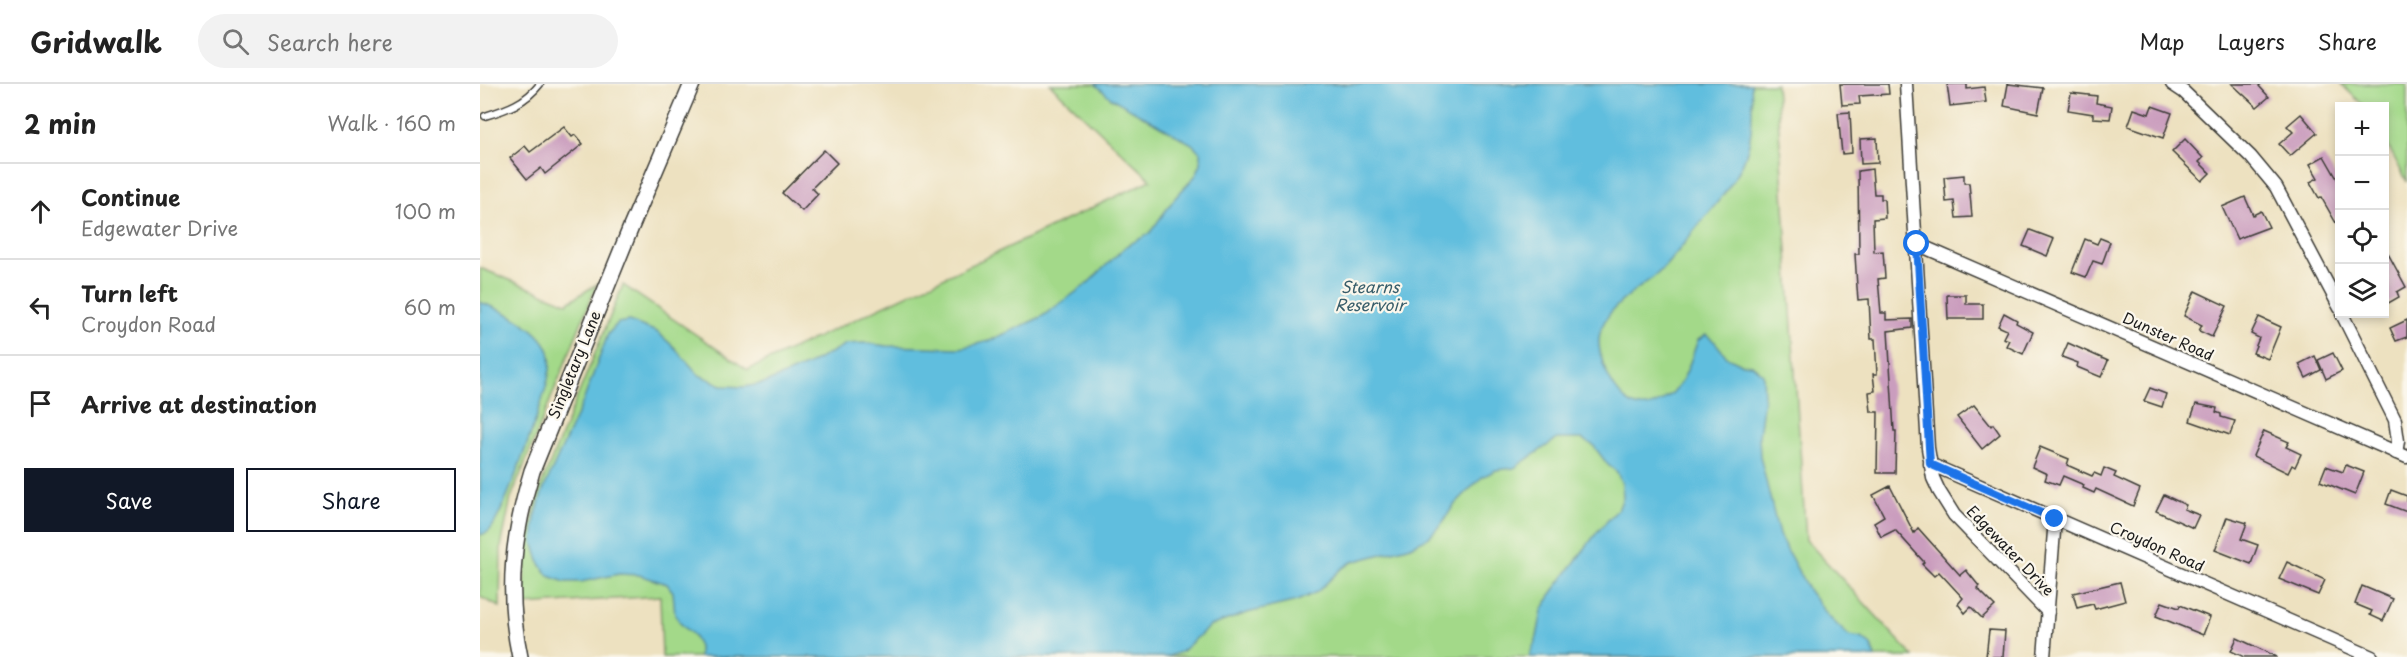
<!DOCTYPE html>
<meta charset="utf-8">
<style>
:root{--surface:#fff;--page:#f2f2f2;--text:#222;--muted:#767676;--line:#e0e0e0;--accent:#111827}
body{margin:0;font-family:"Playpen Sans",sans-serif;background:var(--page);color:var(--text)}
.controls{position:absolute;right:18px;top:18px;display:grid;overflow:hidden;border-radius:0px;box-shadow:0 3px 9px #0003}
.controls button{width:54px;height:54px;display:grid;place-items:center;padding:0;border:0;border-bottom:2px solid var(--line);background:var(--surface);color:var(--text);font:30px sans-serif}
.stop{position:absolute;width:18px;height:18px;margin:-14px;border:4px solid #1a73e8;border-radius:50%;background:#fff}
.stop.end{background:#1a73e8;border-color:#fff;box-shadow:0 2px 6px #0008}
.list{margin:0;padding:0;list-style:none}
h2{display:flex;justify-content:space-between;align-items:center;height:78px;margin:0;padding:0 24px;font-size:26px}
h2 small{font-size:20px;font-weight:400;color:var(--muted)}
.list li{display:grid;grid-template-columns:39px 1fr auto;gap:18px;align-items:center;box-sizing:border-box;height:96px;padding:0 24px;border-top:2px solid var(--line)}
.list b{display:block;font-size:22px;white-space:nowrap}
.list p{margin:0;font-size:20px;white-space:nowrap;color:var(--muted)}
.list em{font-size:20px;font-style:normal;color:var(--muted)}
.actions{display:flex;gap:12px;padding:18px 24px}
.actions a{flex:1;padding:14px 0;border:2px solid var(--accent);border-radius:0px;text-align:center;font-size:21px;color:var(--accent)}
.actions .main{background:var(--accent);color:#fff}
.icon{flex:none;width:33px;height:33px;fill:none;stroke:currentColor;stroke-width:2;stroke-linecap:round;stroke-linejoin:round}
.map{position:relative;flex:none;width:1927px;height:573px;overflow:hidden}
header{display:flex;align-items:center;gap:36px;box-sizing:border-box;height:84px;padding:0 30px;background:var(--surface);border-bottom:2px solid var(--line)}
header strong{font-size:28px}
nav{display:flex;gap:33px;margin-inline-start:auto;font-size:21px}
.search{width:420px;height:54px;background:var(--page);display:flex;align-items:center;gap:15px;box-sizing:border-box;padding:0 21px;border-radius:33px;color:var(--muted);font-size:22px}
main{display:flex}
aside{flex:1;background:var(--surface)}
.map>svg:first-child{display:block}
.green{fill:#a3d989;stroke:#607a52;stroke-width:1.5}
.water{fill:#60bede;stroke:#3e6d7d;stroke-width:1.5}
.building{fill:#ca9dbe}
.lines{fill:none;stroke-linecap:round;stroke-linejoin:round}
.service-casing{stroke:#3b3a35;stroke-width:9}
.minor-casing{stroke:#3b3a35;stroke-width:15}
.tertiary-casing{stroke:#3b3a35;stroke-width:18}
.service{stroke:#fff;stroke-width:6}
.minor{stroke:#fff;stroke-width:12}
.tertiary{stroke:#fff;stroke-width:15}
.route{stroke:#1a73e8;stroke-width:8}
.labels{text-anchor:middle;stroke-width:4.5;stroke-linejoin:round;paint-order:stroke}
.street-label{font-size:15px;fill:#1c1c1c;stroke:#fbf7ec}
.water-label{font-size:16px;font-style:italic;fill:#375d6a;stroke:#fbf7ec}
</style>
<header>
<strong>Gridwalk</strong>
<div class="search"><svg class="icon" aria-label="search" viewBox="0 0 24 24"><circle cx="10" cy="10" r="6"/><path d="M15 15l6 6"/></svg>Search here</div>
<nav><a>Map</a><a>Layers</a><a>Share</a></nav>
</header>
<main>
<aside>
<h2>2 min<small>Walk · 160 m</small></h2>
<ul class="list">
<li><svg class="icon" aria-label="ahead" viewBox="0 0 24 24"><path d="M12 20V5M6 11l6-6 6 6"/></svg><div><b>Continue</b><p>Edgewater Drive</p></div><em>100 m</em></li>
<li><svg class="icon" aria-label="left" viewBox="0 0 24 24"><path d="M17 20v-9H6M10 6l-5 5 5 5"/></svg><div><b>Turn left</b><p>Croydon Road</p></div><em>60 m</em></li>
<li><svg class="icon" aria-label="arrive" viewBox="0 0 24 24"><path d="M6 21V4h12l-3 4 3 4H6"/></svg><div><b>Arrive at destination</b></div></li>
</ul>
<div class="actions"><a class="main">Save</a><a>Share</a></div>
</aside>
<div class="map">
<svg width="1927" height="573" viewBox="0 0 1927 573">
<rect width="100%" height="100%" fill="#fbf7ec"/>
<filter id="ink" filterUnits="userSpaceOnUse"><feTurbulence type="fractalNoise" baseFrequency=".0167" numOctaves="2"/><feDisplacementMap in="SourceGraphic" scale="12" xChannelSelector="R" yChannelSelector="G"/><feConvolveMatrix kernelMatrix="1 2 1 2 8 2 1 2 1" color-interpolation-filters="sRGB"/></filter>
<filter id="wash" filterUnits="userSpaceOnUse"><feTurbulence type="fractalNoise" baseFrequency=".008" numOctaves="4" result="noise"/><feDisplacementMap in="SourceGraphic" scale="24" xChannelSelector="R" yChannelSelector="G"/><feGaussianBlur stdDeviation="1.35" result="paint"/><feColorMatrix in="noise" values="0 0 0 0 0 0 0 0 0 0 0 0 0 0 0 0 0 1.4 0 .05"/><feComposite in="paint" operator="in"/></filter>
<g filter="url(#wash)">
<rect width="100%" height="100%" fill="#ede1c0"/>
<g class="green">
<polygon points="570,0 1296,0 1326,456 1434,573 182,573 180,512 44,521 46,459 59,406 143,201 268,286 671,96"/>
<polygon points="1861,0 1927,0 1927,98 1905,56 1904,22 1884,22"/>
<polygon points="0,184 87,219 117,200 31,414 21,463 20,523 0,513"/>
</g>
<g class="water">
<path d="M615 0H1271C1276 73 1263 88 1217 143 1204 159 1192 177 1176 191 1156 207 1126 223 1120 249 1114 271 1136 321 1161 323 1170 324 1179 319 1186 314 1206 301 1210 276 1218 256L1226 251 1235 258 1247 273 1262 280 1272 281 1283 290 1284 313 1279 352 1280 372 1299 451 1329 507 1349 533 1369 552 1381 554 1391 561 1395 573H1049L1057 553 1062 527 1071 510 1118 447 1139 424 1143 413 1142 400 1137 388 1128 381 1113 361 1102 355H1077L1034 384 1016 386 1002 393 974 421 963 438 948 454 928 463 872 478 861 485 837 508 817 517 767 529 730 542 701 568 686 573H219V563L213 551 202 541 195 531 193 508 187 500 159 491 139 490 101 498H85L69 492 60 480 53 458 55 434 63 406 104 315 128 250 138 239 149 237 177 248 194 263 219 291 244 302 264 303 285 299 328 281 366 260 384 259 407 262 480 264 509 257 561 233 607 200 646 162 669 150 694 115 716 91 721 79V69L712 60 631 14Z"/>
<path d="M0 218C22 226 66 245 70 272 71 279 70 288 68 295 63 317 22 437 8 448 8 448 1 451 0 451Z"/>
</g>
<g id="blocks">
<g class="building">
<polygon points="1360,0 1408,0 1409,10 1379,12 1380,20 1362,21"/>
<polygon points="1467,0 1487,0 1487,5 1504,3 1506,18 1470,22"/>
<polygon points="1528,0 1563,4 1558,29 1524,22"/>
<polygon points="1752,0 1781,0 1779,2 1789,13 1777,23"/>
<polygon points="1591,9 1617,12 1616,19 1632,22 1630,35 1613,34 1613,30 1588,26"/>
<polygon points="1672,22 1692,29 1683,54 1648,42 1654,25 1669,30"/>
<polygon points="1370,28 1372,69 1362,70 1358,29"/>
<polygon points="1821,30 1837,49 1810,72 1799,60 1813,48 1807,42"/>
<polygon points="84,43 92,53 95,51 103,60 65,90 61,84 47,95 30,74 45,62 50,68"/>
<polygon points="1397,54 1398,79 1381,80 1380,55"/>
<polygon points="1705,55 1723,74 1719,78 1730,89 1722,97 1692,68"/>
<polygon points="344,66 357,79 332,104 338,110 322,127 302,109"/>
<polygon points="1844,72 1860,100 1860,146 1841,113 1839,114 1830,98 1838,94 1830,80"/>
<polygon points="1392,85 1394,110 1401,110 1401,115 1404,115 1405,134 1393,135 1394,168 1403,167 1405,194 1398,195 1401,229 1406,229 1406,236 1432,235 1432,244 1408,247 1414,347 1416,347 1415,389 1397,389 1398,328 1391,328 1389,308 1395,307 1393,290 1397,290 1395,255 1391,255 1389,215 1378,216 1377,203 1375,170 1379,170 1378,87"/>
<polygon points="1484,91 1484,99 1489,99 1492,133 1476,134 1474,117 1466,118 1464,93"/>
<polygon points="1765,113 1773,131 1781,127 1789,143 1757,155 1742,123"/>
<polygon points="1550,146 1574,155 1567,172 1543,162"/>
<polygon points="1620,154 1630,158 1622,180 1613,177 1606,193 1592,188 1605,155 1617,160"/>
<polygon points="1905,164 1926,203 1917,208 1919,213 1905,221"/>
<polygon points="1715,207 1747,222 1732,253 1719,247 1722,241 1704,232"/>
<polygon points="1467,211 1486,211 1486,220 1503,220 1503,235 1468,235"/>
<polygon points="1524,229 1537,236 1536,239 1553,248 1543,270 1526,262 1529,256 1523,254 1527,246 1518,242"/>
<polygon points="1779,233 1801,243 1788,275 1773,269 1779,254 1771,250"/>
<polygon points="1927,236 1927,253 1916,257 1910,244"/>
<polygon points="1588,259 1628,277 1621,293 1597,283 1598,279 1582,273"/>
<polygon points="1853,269 1862,287 1846,295 1838,276"/>
<polygon points="1835,272 1841,286 1826,294 1819,280"/>
<polygon points="1670,304 1686,310 1682,323 1664,317"/>
<polygon points="1716,320 1737,324 1736,328 1741,330 1741,333 1755,337 1750,351 1710,337"/>
<polygon points="1494,321 1511,342 1513,340 1520,350 1502,365 1477,333"/>
<polygon points="1784,347 1809,358 1806,363 1821,370 1815,383 1812,381 1808,389 1773,372"/>
<polygon points="1560,363 1589,375 1587,381 1612,392 1614,389 1621,392 1624,384 1636,389 1634,393 1660,405 1653,422 1616,405 1614,409 1603,404 1604,401 1583,392 1579,401 1565,396 1567,390 1552,383"/>
<polygon points="1866,381 1884,388 1875,411 1840,397 1846,382 1863,388"/>
<polygon points="1410,402 1434,449 1438,444 1480,491 1486,486 1499,502 1497,504 1515,522 1502,534 1491,523 1485,529 1478,520 1483,514 1459,488 1454,492 1442,480 1444,478 1415,446 1401,453 1394,438 1404,432 1393,411"/>
<polygon points="1911,406 1927,412 1927,428 1906,420"/>
<polygon points="1684,411 1706,421 1704,425 1719,431 1713,444 1676,427"/>
<polygon points="1747,433 1767,439 1761,455 1778,461 1771,480 1735,466"/>
<polygon points="1807,478 1845,496 1838,511 1799,495"/>
<polygon points="1640,498 1645,517 1615,525 1613,520 1597,524 1593,509"/>
<polygon points="1882,502 1913,515 1903,537 1890,531 1892,527 1875,520"/>
<polygon points="1682,518 1699,524 1700,521 1730,533 1723,551 1676,532"/>
<polygon points="1509,546 1525,547 1523,573 1506,573"/>
<polygon points="1757,554 1797,573 1764,573 1751,567"/>
</g>
</g>
</g>
<g filter="url(#ink)">
<use href="#blocks" fill-opacity="0" stroke="#3b3a35" stroke-width="1.5"/>
<g class="lines">
<defs>
<path id="service" d="M5 32C28 25 45 19 60 0"/>
<g id="minor">
<polyline points="1426,0 1448,364 1453,394 1459,407 1474,431 1568,528"/>
<polyline points="1692,0 1704,8 1771,73 1796,103 1860,224"/>
<polyline points="1437,160 1927,373"/>
<polyline points="1862,230 1915,336 1918,357 1916,369"/>
<polyline points="1450,380 1892,573"/>
<polyline points="1564,573 1575,435"/>
</g>
<path id="tertiary" d="M40 573C26 508 33 450 52 387L151 143 212 0"/>
</defs>
<use href="#service" class="service-casing"/>
<use href="#minor" class="minor-casing"/>
<use href="#tertiary" class="tertiary-casing"/>
<use href="#service" class="service"/>
<use href="#minor" class="minor"/>
<use href="#tertiary" class="tertiary"/>
</g>
</g>
<g class="lines" filter="url(#ink)">
<polyline class="route" points="1437,160 1450,380 1575,435"/>
</g>
<g class="labels">
<g class="street-label">
<text transform="translate(1688 253) rotate(24)" y="5">Dunster Road</text>
<text transform="translate(95 281) rotate(-68)" y="5">Singletary Lane</text>
<text transform="translate(1677 463) rotate(24)" y="5">Croydon Road</text>
<text transform="translate(1530 467) rotate(46)" y="5">Edgewater Drive</text>
</g>
<g class="water-label">
<text x="890" y="209">Stearns<tspan x="890" dy="18">Reservoir</tspan></text>
</g>
</g>
</svg>
<div class="controls">
<button>+</button>
<button>−</button>
<button><svg class="icon" aria-label="locate" viewBox="0 0 24 24"><circle cx="12" cy="12" r="6"/><path d="M12 2v4M12 18v4M2 12h4M18 12h4"/></svg></button>
<button><svg class="icon" aria-label="layers" viewBox="0 0 24 24"><path d="M12 4l9 5-9 5-9-5zM3 14l9 5 9-5"/></svg></button>
</div>
<div class="stop" style="left:1437px;top:160px"></div>
<div class="stop end" style="left:1575px;top:435px"></div>
</div>
</main>
